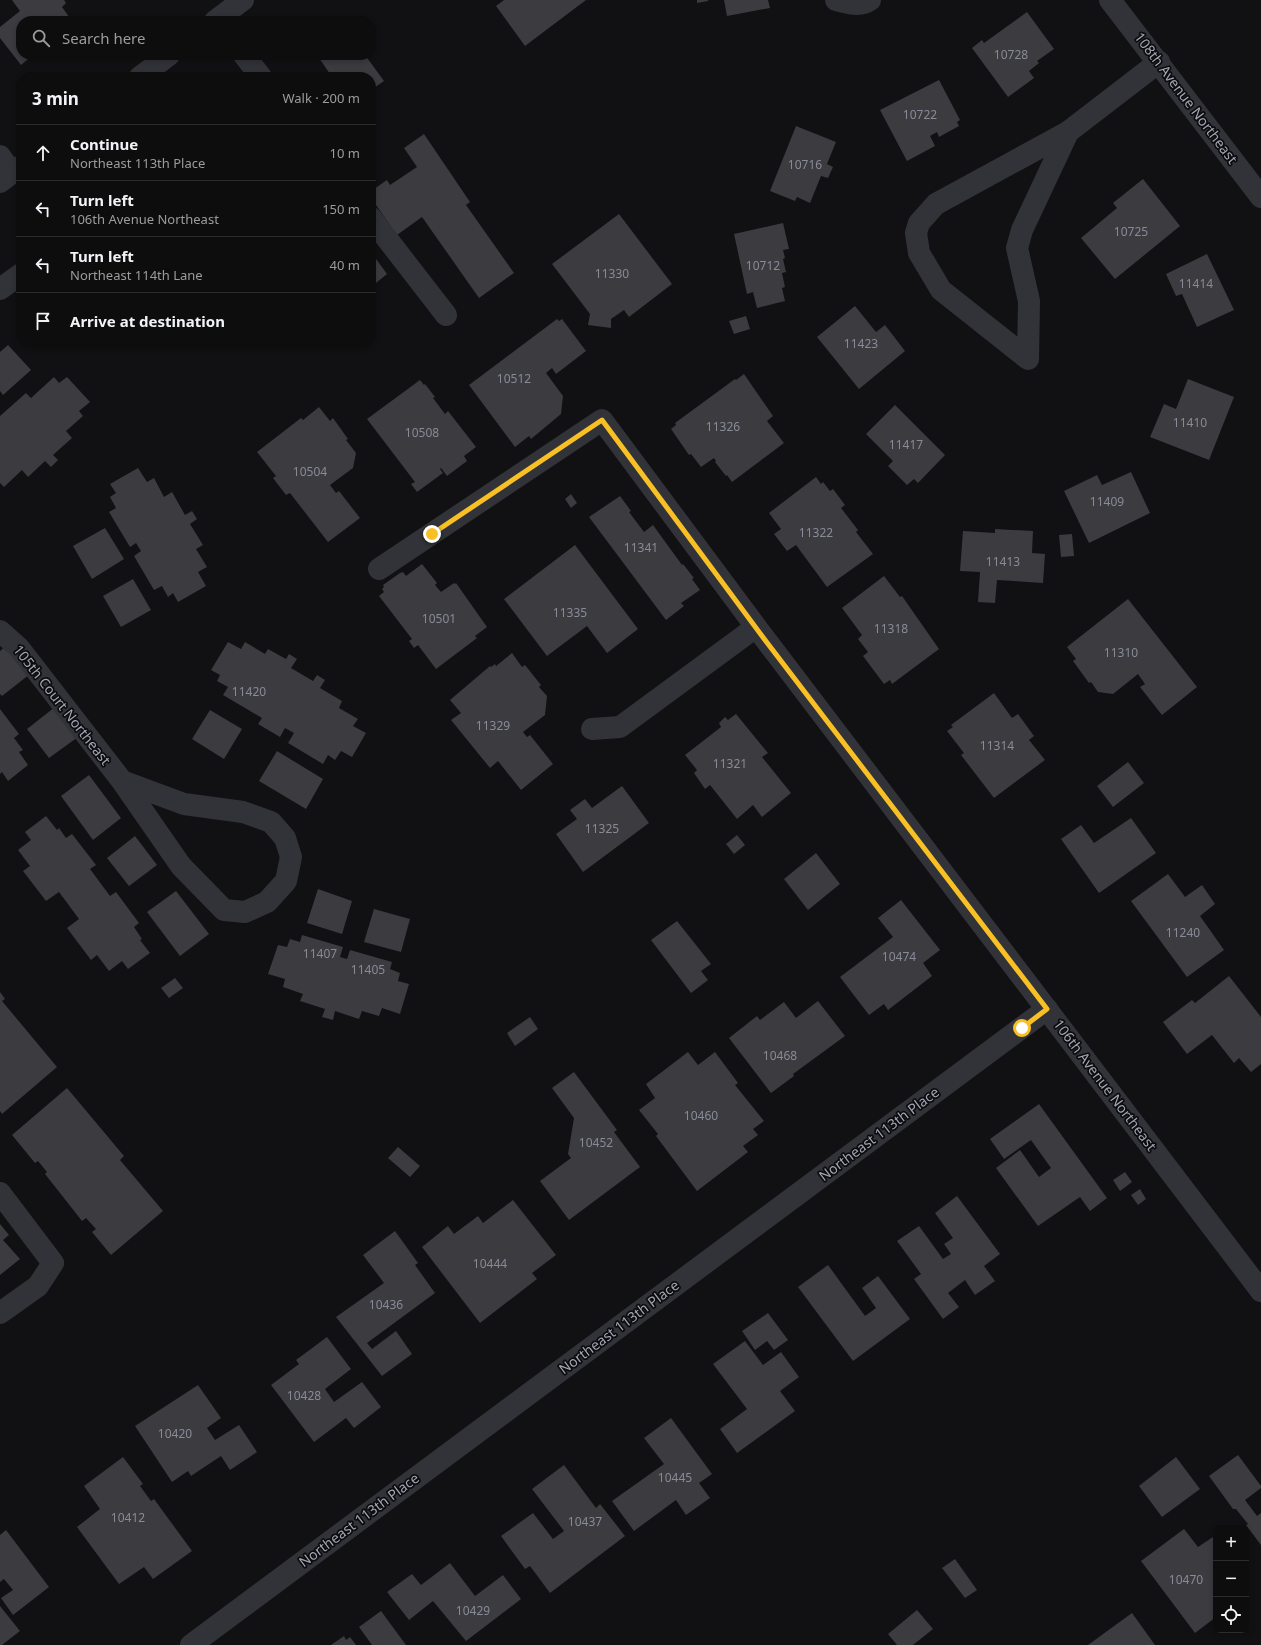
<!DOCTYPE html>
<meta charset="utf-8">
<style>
:root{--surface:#0d0d0e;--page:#1b1b1c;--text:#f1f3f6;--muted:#9a9c9e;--line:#2d2d2e}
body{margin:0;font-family:"Noto Sans",sans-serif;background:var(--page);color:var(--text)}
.controls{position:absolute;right:12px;bottom:12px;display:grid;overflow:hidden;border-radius:8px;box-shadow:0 2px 6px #0003}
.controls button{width:36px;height:36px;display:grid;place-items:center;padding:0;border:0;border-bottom:1px solid var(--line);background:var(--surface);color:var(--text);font:20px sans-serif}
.stop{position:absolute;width:12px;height:12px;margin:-9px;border:3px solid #f8c024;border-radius:50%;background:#fff}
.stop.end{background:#f8c024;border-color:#fff;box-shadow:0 1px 4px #0008}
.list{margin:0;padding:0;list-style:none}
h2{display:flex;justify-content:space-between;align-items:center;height:52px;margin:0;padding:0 16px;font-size:17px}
h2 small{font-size:13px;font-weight:400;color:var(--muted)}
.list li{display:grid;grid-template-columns:26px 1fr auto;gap:12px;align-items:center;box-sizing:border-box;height:56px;padding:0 16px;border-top:1px solid var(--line)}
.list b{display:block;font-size:15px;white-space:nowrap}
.list p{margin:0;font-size:13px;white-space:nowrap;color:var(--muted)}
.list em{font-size:13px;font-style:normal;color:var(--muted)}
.icon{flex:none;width:22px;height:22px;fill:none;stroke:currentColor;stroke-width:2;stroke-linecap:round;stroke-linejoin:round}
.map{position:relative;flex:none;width:1261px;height:1645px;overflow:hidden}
.search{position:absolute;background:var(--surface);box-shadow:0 2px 6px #0003;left:16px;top:16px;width:360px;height:44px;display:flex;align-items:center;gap:10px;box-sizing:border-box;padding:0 14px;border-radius:16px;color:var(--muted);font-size:15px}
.panel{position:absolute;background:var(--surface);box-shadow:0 2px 6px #0003;left:16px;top:72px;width:360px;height:276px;border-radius:16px}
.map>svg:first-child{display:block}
.building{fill:#3b3b40}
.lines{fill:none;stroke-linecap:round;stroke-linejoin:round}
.minor{stroke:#323338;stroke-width:22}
.route{stroke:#f8c024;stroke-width:5}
.labels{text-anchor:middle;stroke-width:3.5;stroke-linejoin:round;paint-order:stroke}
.number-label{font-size:12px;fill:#888b97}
.street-label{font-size:14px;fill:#a2a6b4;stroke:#0c0c0e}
</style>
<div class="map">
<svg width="1261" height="1645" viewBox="0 0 1261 1645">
<rect width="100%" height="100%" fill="#111113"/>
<g class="building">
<polygon points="12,0 64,0 66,3 62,7 72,21 21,21 21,55 33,55 21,65 0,38 0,27 20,11"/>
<polygon points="504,0 586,0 525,46 496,6"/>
<polygon points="697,0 708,0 708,1 697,3"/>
<polygon points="724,0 768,0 770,8 727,16"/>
<polygon points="1027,12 1054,49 1037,61 1039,63 1029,71 1034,78 1008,97 972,48 982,40 984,43"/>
<polygon points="317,55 365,55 384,81 371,90 371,77 332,77"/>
<polygon points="939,80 960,120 957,122 959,126 939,137 937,132 930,136 935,146 907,161 880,110"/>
<polygon points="796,126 836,142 827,164 833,167 828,178 821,176 810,203 797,197 795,201 770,191"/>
<polygon points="424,134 470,202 466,205 514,273 479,298 422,217 397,235 371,198 371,191 387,180 390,185 417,167 404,148"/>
<polygon points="1143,179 1180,226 1115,279 1081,238 1117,208 1113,203"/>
<polygon points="619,214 672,284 629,317 624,310 611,319 611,328 588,325 590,314 552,264"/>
<polygon points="783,223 789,249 783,250 785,258 783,259 786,272 782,273 785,287 782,288 785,301 757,308 753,292 747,294 734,234"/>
<polygon points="371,252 387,274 371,287"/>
<polygon points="1207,254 1234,310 1197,327 1182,294 1176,296 1166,274"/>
<polygon points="855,306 876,332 885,325 905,351 859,389 817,337"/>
<polygon points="746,316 750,329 734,334 729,321"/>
<polygon points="557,319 559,321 562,319 586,351 556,374 552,368 546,373 563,396 561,414 531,439 529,436 515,447 469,385"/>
<polygon points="8,345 31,370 3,395 0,391 0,352"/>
<polygon points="744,374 773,416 767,421 784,443 732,482 727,475 726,476 715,462 716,461 714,458 701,467 691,454 689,455 671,429 676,425 675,423 735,379 736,380"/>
<polygon points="54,377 59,383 67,377 90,402 79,411 83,416 66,431 72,438 53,455 58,460 51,467 45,461 28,477 22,470 4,487 0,483 0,416 26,393 31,398"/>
<polygon points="1188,379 1234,397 1209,460 1150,437 1164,404 1176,409"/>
<polygon points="420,380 424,385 425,384 435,397 433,398 445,414 448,411 476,447 464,456 467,461 447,476 441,468 440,469 443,473 417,492 411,484 415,482 367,419"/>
<polygon points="895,405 945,455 918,483 914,479 907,485 888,466 893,461 866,434"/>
<polygon points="319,407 330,421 333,418 348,439 346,440 356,453 353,468 330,485 336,493 339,491 360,518 328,542 290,493 286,495 273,478 276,476 257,452 301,418 303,420"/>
<polygon points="138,468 147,482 154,478 164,497 172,492 185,515 192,511 197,519 190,524 203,545 196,549 207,567 198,572 206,586 178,602 173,593 168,597 162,586 154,590 134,556 141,551 136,543 130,547 109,512 116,508 110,497 116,493 110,484"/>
<polygon points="1131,472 1150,513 1089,543 1064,491 1097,475 1102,485"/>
<polygon points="816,477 821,484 823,482 830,491 833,489 845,505 841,508 858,530 856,532 873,554 827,587 796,545 787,551 774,534 781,529 769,513"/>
<polygon points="571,494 577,503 571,508 565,499"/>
<polygon points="620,496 631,511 629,512 644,532 653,525 682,565 683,564 694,578 692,579 700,590 681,603 684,606 666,620 589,517"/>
<polygon points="105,528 124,559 92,579 73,546"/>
<polygon points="995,529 1033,531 1032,553 1045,554 1043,583 997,580 995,603 978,602 980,572 960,571 963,531 995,533"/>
<polygon points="1072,534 1074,556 1061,557 1059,535"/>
<polygon points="575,545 638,629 607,653 587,626 547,656 504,599"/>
<polygon points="422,564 437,583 435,585 441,592 454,583 455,584 456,583 487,627 475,636 477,638 436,669 418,645 414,648 409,641 412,639 379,596 384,592 382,589 384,587 383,585 400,573 403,572 406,576"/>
<polygon points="884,576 900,597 902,596 939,649 892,684 890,680 884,684 863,656 868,652 858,639 862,635 842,608"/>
<polygon points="133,579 151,610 121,627 103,596"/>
<polygon points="1128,599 1197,687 1162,715 1140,687 1145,684 1138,674 1113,694 1098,692 1091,682 1089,683 1073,661 1076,659 1067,647"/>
<polygon points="228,642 241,649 245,642 265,654 268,649 286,659 289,654 297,659 291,668 313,681 317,675 325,680 320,688 342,701 339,708 358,719 353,726 366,733 352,757 341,751 335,760 328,755 323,764 288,743 294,733 285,728 280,737 258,724 262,718 223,695 228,687 217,681 220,675 211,670"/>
<polygon points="8,644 30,674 2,696 0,694 0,651"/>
<polygon points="512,653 522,667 525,665 541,685 539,687 547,696 545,715 523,732 527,737 530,735 553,764 521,790 498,761 490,768 451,720 461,713 450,700 490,666 491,667 495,664 496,666"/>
<polygon points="994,693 1012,718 1018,714 1034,736 1029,740 1045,760 994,798 961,755 964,753 947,731 953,727 951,725"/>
<polygon points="55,707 78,737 49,758 27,729"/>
<polygon points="0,709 19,734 14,738 23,750 19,752 28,765 8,781 2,772 0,774"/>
<polygon points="210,710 242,729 224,759 192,739"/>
<polygon points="736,714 768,753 762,757 791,793 762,817 753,805 737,819 710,785 705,789 694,773 697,770 685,755 721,727 719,723 725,717 728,720"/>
<polygon points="277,751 323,779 306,809 259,781"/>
<polygon points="1128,762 1144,783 1113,807 1097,786"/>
<polygon points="89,775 121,818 93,840 61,796"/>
<polygon points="622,786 649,823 583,872 556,834 577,819 570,810 585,799 592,808"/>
<polygon points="46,816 57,830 59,828 66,838 72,834 96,865 90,869 110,896 116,892 139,923 134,927 142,939 140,940 150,953 128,969 122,961 109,971 97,955 91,960 67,928 79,919 59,892 46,901 23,871 30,866 18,850 31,840 25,832"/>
<polygon points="1131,818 1156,853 1099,893 1061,839 1081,825 1094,843"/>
<polygon points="737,835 745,845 734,854 726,844"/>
<polygon points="135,836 157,865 129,886 107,858"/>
<polygon points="816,853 840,884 808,910 784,879"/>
<polygon points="1168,874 1185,897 1202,885 1215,904 1200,916 1224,950 1187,977 1131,901"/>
<polygon points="318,889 352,901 342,934 307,923"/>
<polygon points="176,891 209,934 180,956 147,912"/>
<polygon points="901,900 940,950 923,963 932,976 888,1010 884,1004 869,1015 840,977 893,937 878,918"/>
<polygon points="374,909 410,919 401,952 364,942"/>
<polygon points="677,921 711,964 701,971 708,980 691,993 651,940"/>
<polygon points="302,935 343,947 340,957 347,959 350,950 392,962 390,969 400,973 398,981 409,984 400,1014 382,1008 379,1016 362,1011 359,1019 335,1011 333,1020 322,1017 325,1009 300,1001 303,994 283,987 285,979 268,974 278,945 287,947 290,939 300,942"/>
<polygon points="1229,976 1261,1017 1261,1064 1251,1072 1239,1058 1234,1063 1212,1035 1187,1054 1163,1022 1192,1000 1195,1003"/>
<polygon points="175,978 183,988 169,998 161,988"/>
<polygon points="0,992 5,999 2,1001 57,1067 2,1114 0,1111"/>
<polygon points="818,1001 845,1036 793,1074 794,1076 771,1093 729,1038 757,1016 760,1020 784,1002 796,1018"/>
<polygon points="530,1017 538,1029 515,1046 507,1033"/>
<polygon points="688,1052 698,1065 715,1052 738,1083 735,1085 764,1121 753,1129 758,1135 743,1146 748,1152 697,1191 656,1136 658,1134 639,1110 655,1098 646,1084"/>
<polygon points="574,1072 617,1130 614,1132 640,1167 569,1220 540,1181 571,1158 568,1154 574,1118 552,1088"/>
<polygon points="67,1088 124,1156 120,1160 163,1211 111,1255 92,1232 96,1229 86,1218 82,1221 45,1174 47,1172 38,1161 35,1163 12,1135"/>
<polygon points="1039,1104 1107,1198 1090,1211 1080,1197 1038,1226 996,1168 1020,1150 1039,1177 1051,1168 1031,1140 1004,1159 990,1139"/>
<polygon points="398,1147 420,1166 410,1177 388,1158"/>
<polygon points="1125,1172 1132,1182 1120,1191 1113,1180"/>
<polygon points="1140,1189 1146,1199 1138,1205 1131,1195"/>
<polygon points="957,1196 1000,1254 984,1266 995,1281 975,1295 965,1280 948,1293 959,1307 943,1319 914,1279 921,1274 897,1241 919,1226 943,1259 951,1254 944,1244 953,1238 935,1213"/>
<polygon points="513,1200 556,1255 532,1273 537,1279 480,1323 422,1247 448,1226 454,1234 478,1216 483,1223"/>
<polygon points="0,1224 9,1235 3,1240 20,1259 0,1275"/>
<polygon points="395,1231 418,1263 415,1265 435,1293 367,1343 372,1349 396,1331 412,1354 382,1376 336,1317 384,1283 363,1255"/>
<polygon points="828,1265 865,1316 876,1308 862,1288 878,1276 910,1319 853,1361 798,1287"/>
<polygon points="768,1313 788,1340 774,1350 767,1341 755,1350 742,1331"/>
<polygon points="327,1337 351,1369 325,1389 334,1402 362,1382 381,1407 354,1428 346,1418 314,1442 271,1385 299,1364 296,1360"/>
<polygon points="745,1341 763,1365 781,1352 799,1377 780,1391 795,1411 737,1453 720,1429 747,1409 713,1364"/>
<polygon points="198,1385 221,1418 207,1428 215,1440 239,1425 257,1452 230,1470 221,1456 191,1476 188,1471 172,1482 135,1426"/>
<polygon points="671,1418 712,1474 699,1483 710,1498 686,1515 676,1500 634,1531 612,1501 664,1464 644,1438"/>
<polygon points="1238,1455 1261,1486 1261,1488 1245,1500 1257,1516 1261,1513 1261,1545 1246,1525 1248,1524 1236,1509 1233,1509 1209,1476"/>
<polygon points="123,1457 143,1484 140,1486 151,1501 154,1499 192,1551 153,1579 144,1567 119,1584 77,1527 100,1509 84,1486"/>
<polygon points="1176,1457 1200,1489 1162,1517 1139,1486"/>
<polygon points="564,1465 596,1508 600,1504 625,1536 550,1593 530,1566 525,1569 501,1536 533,1513 553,1539 564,1531 532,1489"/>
<polygon points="1184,1529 1198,1547 1216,1535 1216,1617 1195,1633 1141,1561"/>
<polygon points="6,1530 49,1587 13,1615 1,1598 13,1590 4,1579 0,1582 0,1535"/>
<polygon points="955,1559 977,1590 965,1598 942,1568"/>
<polygon points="450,1563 475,1596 503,1575 521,1599 466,1641 433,1601 409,1620 387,1592 412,1574 421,1585"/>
<polygon points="0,1606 20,1631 2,1645 0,1645"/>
<polygon points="917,1610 933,1629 913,1645 897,1645 888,1634"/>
<polygon points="381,1611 406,1645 372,1645 359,1627"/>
<polygon points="1132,1613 1155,1645 1088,1645"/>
<polygon points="344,1636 346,1640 350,1637 356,1645 331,1645"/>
</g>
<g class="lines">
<g class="minor">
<path d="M836 0C847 3 860 7 870 0"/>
<polyline points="1110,0 1261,197"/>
<polyline points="215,21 243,0"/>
<polyline points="244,55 261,77"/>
<polyline points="140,77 169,55"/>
<polygon points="1068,132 1022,230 1017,248 1029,301 1028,359 941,290 919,253 916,233 919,223 936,204"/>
<polyline points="1068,132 1159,62"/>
<polyline points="0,156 12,173"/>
<polyline points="0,182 21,166"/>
<polyline points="371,218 446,315"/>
<polyline points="0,289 21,274"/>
<polyline points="379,569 602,420 756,627 1261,1291"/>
<polyline points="0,631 19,648 122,781 181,866 224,910 245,912 267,902 286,881 291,857 285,838 271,822 243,812 184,804 122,781"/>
<polyline points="592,729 620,727 756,627"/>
<polyline points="0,1193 53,1263 38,1286 0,1313"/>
<polyline points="191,1645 1047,1009"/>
</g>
</g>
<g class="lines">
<polyline class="route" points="432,534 602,420 765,640 1047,1009 1022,1028"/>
</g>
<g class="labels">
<g class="number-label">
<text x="1011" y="59">10728</text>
<text x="920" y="119">10722</text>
<text x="805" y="169">10716</text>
<text x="1131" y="236">10725</text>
<text x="763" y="270">10712</text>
<text x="612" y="278">11330</text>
<text x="1196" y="288">11414</text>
<text x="861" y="348">11423</text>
<text x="514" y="383">10512</text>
<text x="1190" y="427">11410</text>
<text x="723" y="431">11326</text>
<text x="422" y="437">10508</text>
<text x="906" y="449">11417</text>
<text x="310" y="476">10504</text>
<text x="1107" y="506">11409</text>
<text x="816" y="537">11322</text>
<text x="641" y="552">11341</text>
<text x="1003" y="566">11413</text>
<text x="570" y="617">11335</text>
<text x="439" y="623">10501</text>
<text x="891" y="633">11318</text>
<text x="1121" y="657">11310</text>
<text x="249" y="696">11420</text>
<text x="493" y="730">11329</text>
<text x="997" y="750">11314</text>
<text x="730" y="768">11321</text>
<text x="602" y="833">11325</text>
<text x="1183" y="937">11240</text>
<text x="320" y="958">11407</text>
<text x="899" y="961">10474</text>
<text x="368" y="974">11405</text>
<text x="780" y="1060">10468</text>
<text x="701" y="1120">10460</text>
<text x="596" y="1147">10452</text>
<text x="490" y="1268">10444</text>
<text x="386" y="1309">10436</text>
<text x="304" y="1400">10428</text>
<text x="175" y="1438">10420</text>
<text x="675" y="1482">10445</text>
<text x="128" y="1522">10412</text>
<text x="585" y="1526">10437</text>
<text x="1186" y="1584">10470</text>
<text x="473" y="1615">10429</text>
</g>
<g class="street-label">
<text transform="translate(1186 98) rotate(53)" y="5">108th Avenue Northeast</text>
<text transform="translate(62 705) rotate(52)" y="5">105th Court Northeast</text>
<text transform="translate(1105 1085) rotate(53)" y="5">106th Avenue Northeast</text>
<text transform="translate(879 1134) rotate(-37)" y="5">Northeast 113th Place</text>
<text transform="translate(619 1327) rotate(-37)" y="5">Northeast 113th Place</text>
<text transform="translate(359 1520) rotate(-37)" y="5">Northeast 113th Place</text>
</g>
</g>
</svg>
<div class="controls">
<button>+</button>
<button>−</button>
<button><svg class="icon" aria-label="locate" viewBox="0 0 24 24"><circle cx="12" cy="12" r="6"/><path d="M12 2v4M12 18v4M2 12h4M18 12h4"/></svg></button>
</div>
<div class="stop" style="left:1022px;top:1028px"></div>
<div class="stop end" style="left:432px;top:534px"></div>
<div class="search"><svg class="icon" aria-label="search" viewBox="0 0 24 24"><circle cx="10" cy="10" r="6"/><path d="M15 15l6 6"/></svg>Search here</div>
<section class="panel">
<h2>3 min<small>Walk · 200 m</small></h2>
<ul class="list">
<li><svg class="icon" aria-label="ahead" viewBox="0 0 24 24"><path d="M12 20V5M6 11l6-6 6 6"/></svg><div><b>Continue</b><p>Northeast 113th Place</p></div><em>10 m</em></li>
<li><svg class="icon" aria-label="left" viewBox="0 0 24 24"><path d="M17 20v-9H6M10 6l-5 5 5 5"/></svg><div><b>Turn left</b><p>106th Avenue Northeast</p></div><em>150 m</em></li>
<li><svg class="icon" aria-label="left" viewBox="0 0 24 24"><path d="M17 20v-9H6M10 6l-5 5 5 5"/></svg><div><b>Turn left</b><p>Northeast 114th Lane</p></div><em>40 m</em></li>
<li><svg class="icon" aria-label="arrive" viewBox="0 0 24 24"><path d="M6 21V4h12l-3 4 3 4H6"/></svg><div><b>Arrive at destination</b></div></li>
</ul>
</section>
</div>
